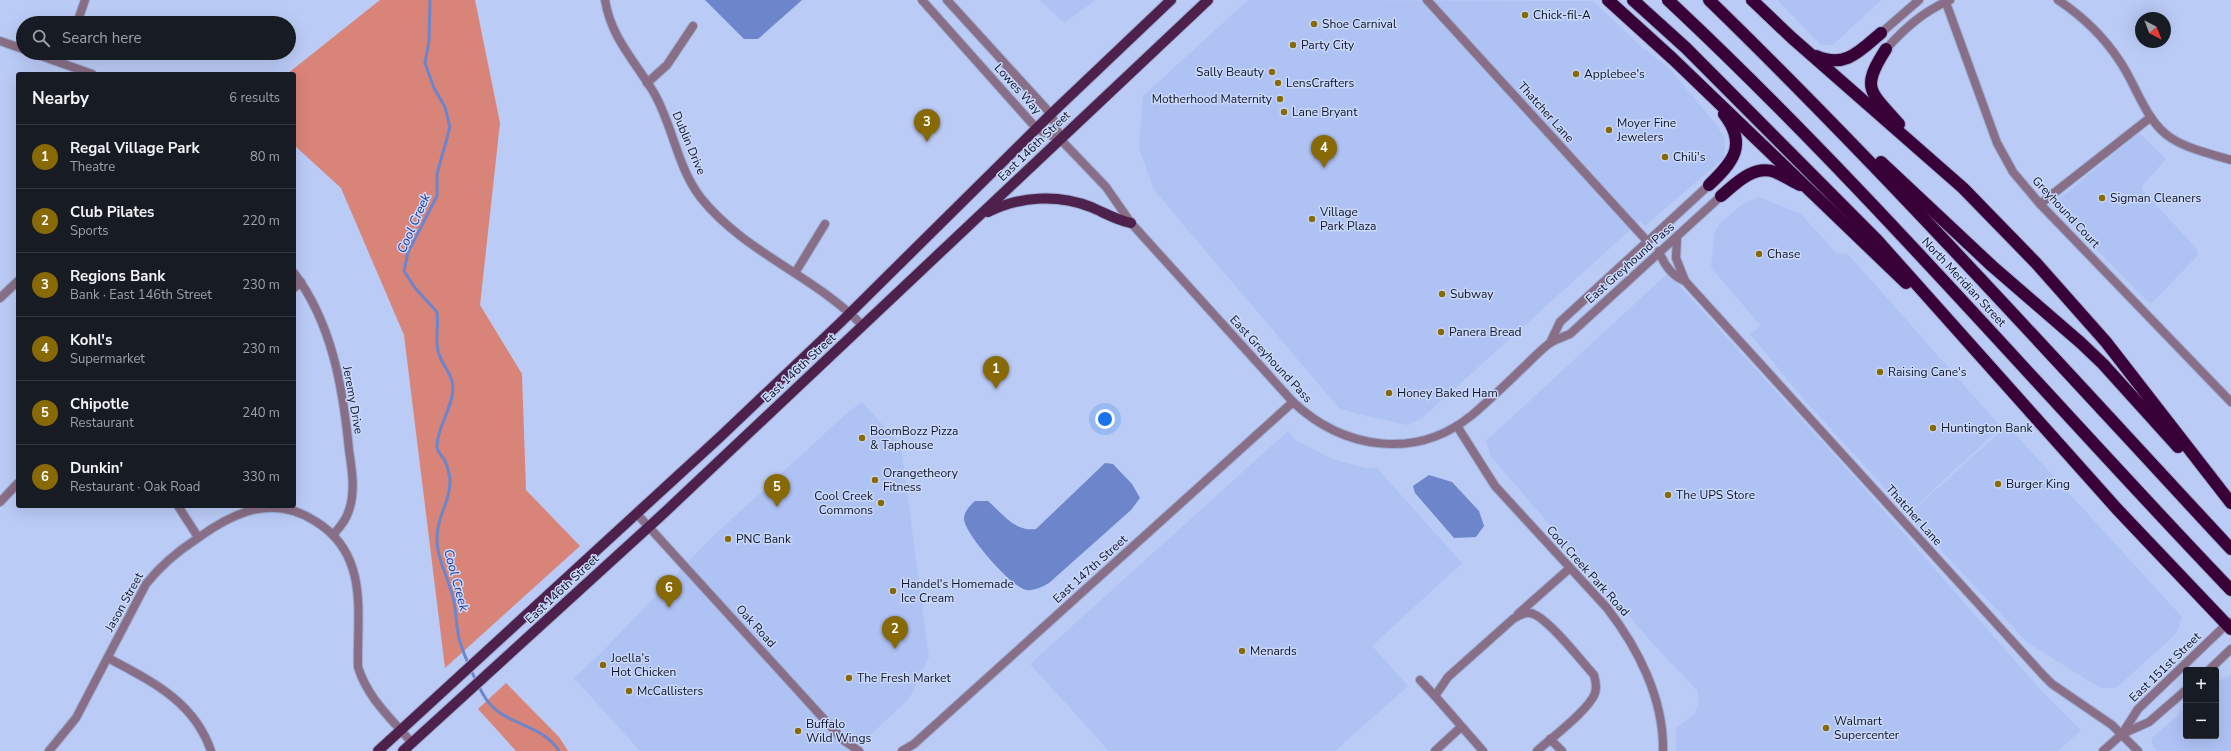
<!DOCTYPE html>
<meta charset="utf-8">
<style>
:root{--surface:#171b24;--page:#242831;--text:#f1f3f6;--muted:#9ea1a6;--line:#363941;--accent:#876905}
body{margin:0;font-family:"Nunito Sans",sans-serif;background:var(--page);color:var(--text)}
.controls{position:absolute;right:12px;bottom:12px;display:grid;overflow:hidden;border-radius:4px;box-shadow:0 4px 16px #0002}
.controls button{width:36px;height:36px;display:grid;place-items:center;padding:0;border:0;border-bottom:1px solid var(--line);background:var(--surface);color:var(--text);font:20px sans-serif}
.compass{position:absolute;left:2135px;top:12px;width:36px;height:36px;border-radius:50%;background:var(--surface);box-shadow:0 4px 16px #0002;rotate:138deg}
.you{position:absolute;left:1105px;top:419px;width:14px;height:14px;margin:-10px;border:3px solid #fff;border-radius:50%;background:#1a73e8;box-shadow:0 0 0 6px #1a73e833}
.badge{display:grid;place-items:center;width:26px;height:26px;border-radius:50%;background:var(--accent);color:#fff;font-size:13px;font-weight:700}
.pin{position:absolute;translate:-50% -33px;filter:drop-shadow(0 1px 2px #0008)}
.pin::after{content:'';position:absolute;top:21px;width:14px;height:12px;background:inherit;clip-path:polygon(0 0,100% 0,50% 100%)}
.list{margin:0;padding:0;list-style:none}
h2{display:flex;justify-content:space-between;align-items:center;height:52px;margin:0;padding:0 16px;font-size:17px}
h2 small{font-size:13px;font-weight:400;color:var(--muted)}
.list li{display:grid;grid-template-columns:26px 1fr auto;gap:12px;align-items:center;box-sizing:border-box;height:64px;padding:0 16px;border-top:1px solid var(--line)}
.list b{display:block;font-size:15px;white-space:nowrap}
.list p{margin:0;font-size:13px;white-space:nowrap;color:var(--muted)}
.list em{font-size:13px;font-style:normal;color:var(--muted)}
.icon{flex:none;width:22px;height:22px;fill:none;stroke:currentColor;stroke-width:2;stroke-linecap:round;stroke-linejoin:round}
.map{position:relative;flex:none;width:2231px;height:751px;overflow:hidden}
.search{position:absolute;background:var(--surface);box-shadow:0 4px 16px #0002;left:16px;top:16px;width:280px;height:44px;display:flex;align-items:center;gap:10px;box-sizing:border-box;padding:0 14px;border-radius:22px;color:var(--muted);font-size:15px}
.panel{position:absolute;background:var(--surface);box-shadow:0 4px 16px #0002;left:16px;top:72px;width:280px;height:436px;border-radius:4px}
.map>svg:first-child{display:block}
.built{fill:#afc2f4}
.forest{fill:#d98478}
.water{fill:#6d85ca}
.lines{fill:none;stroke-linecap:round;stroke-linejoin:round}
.stream{stroke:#6d85ca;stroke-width:3}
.minor-casing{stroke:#9baad0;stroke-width:10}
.tertiary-casing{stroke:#9baad0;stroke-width:10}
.primary-casing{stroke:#9baad0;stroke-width:12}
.motorway-casing{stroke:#9baad0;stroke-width:14}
.minor{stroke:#886e86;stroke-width:8}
.tertiary{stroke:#886e86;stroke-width:8}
.primary{stroke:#4e214c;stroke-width:10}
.motorway{stroke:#380138;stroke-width:12}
.poi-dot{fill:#876905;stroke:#cad8fb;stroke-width:1.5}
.labels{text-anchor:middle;stroke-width:3;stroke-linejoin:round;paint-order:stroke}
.poi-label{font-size:12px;fill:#101524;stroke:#cad8fb;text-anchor:start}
.street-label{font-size:12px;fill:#101524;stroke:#cad8fb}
.water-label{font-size:13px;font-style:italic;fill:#263a8c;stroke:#cad8fb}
</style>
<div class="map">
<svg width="2231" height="751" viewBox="0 0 2231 751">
<rect width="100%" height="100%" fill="#bacbf6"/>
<g class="built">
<polygon points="1040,0 1096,0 1064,23"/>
<polygon points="1248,0 1593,1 1643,48 1669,68 1716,124 1725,139 1724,158 1645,226 1640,221 1421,419 1407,425 1358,414 1339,408 1154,190 1139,148 1143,96"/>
<polygon points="1777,0 1881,0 1833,45 1821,45"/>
<polygon points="2139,133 2166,159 2142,186 2142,190 2196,248 2198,255 2152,303 2147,301 2055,206 2058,200"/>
<polygon points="1759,197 1801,214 1836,253 1848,254 2001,427 1914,508 1903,508 1800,395 1750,334 1761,326 1711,268 1714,233 1720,223 1743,204"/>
<polygon points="1668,273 1856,479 2039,688 2081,730 2058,751 1676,751 1676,728 1694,715 1699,703 1698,691 1654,645 1491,457 1486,441"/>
<polygon points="862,402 901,445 929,657 909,699 853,751 640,751 574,678 600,654 709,540 848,412"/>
<polygon points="2003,429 2015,434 2182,617 2177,633 2116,688 2100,688 2027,642 1908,515"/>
<polygon points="1288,431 1296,440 1332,459 1366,468 1377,468 1462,563 1372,646 1408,686 1335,751 1109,751 1030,664"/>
<polygon points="2231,675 2231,751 2157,751 2153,746 2151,739 2186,708 2186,736 2216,736 2216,682"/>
</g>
<g class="forest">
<polygon points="380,0 475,0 500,123 480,305 522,374 526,490 580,546 445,668 404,335 341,188 294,145 294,74 287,74"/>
<polygon points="506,683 559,737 568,751 516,751 478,709"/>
</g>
<g class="water">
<polygon points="705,0 802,0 758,39 744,39"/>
<path d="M1105 463 1113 464 1132 484 1140 498 1131 510 1049 583C1042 587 1034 591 1026 590 1012 588 964 533 964 519 964 511 970 506 975 501H988C1003 514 1015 532 1036 529Z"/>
<polygon points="1429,475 1452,482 1479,511 1484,526 1476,537 1454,538 1415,493 1413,486"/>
</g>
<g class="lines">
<path class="stream" d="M430 0 429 41 425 63 434 88 445 107 450 127 437 174V196L408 252 404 271 415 288 437 312C439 326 434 342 439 354 442 365 453 375 453 387 453 408 438 425 437 445 436 451 442 455 445 461 447 466 450 475 450 481 451 498 440 512 438 528 433 552 447 574 453 597 456 610 456 621 458 633 460 648 478 687 486 699 504 726 542 723 559 751"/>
<defs>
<g id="minor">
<path d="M605 0C611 38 635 61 654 93 673 126 677 167 701 198 745 253 815 276 863 326"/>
<polyline points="1427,0 1647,241"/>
<polyline points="1945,0 1997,143 2013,172 2040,204 2231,402"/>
<polyline points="77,23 85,0"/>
<polyline points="0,41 23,49"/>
<polyline points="33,53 92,74"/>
<polyline points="61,63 66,53"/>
<polyline points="647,83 667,65 693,26"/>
<polyline points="2040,204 2151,117"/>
<polyline points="1677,237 1676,258 1685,281"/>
<path d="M1659 251C1664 265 1672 276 1685 281L2043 675 2052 684 2112 725 2138 751"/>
<path d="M294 273C332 323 343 388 349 450 352 470 356 493 348 513 345 522 339 528 333 535"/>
<polyline points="795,273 825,224"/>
<polyline points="294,288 301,282"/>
<polyline points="0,298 18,281"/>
<polyline points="0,502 18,483"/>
<polyline points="178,506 198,537"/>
<polyline points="637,514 843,740 859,751"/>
<polyline points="1518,614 1570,568"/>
<path d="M108 658C151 681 194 701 211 751"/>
<polyline points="1420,680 1435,696"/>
<polyline points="1550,739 1562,751"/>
<path d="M49 751 76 718 146 584C161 565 178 551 198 538 234 512 273 494 315 521 333 532 347 549 353 570 362 598 357 637 358 667 368 699 391 718 412 743"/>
<polyline points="902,751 914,744 1293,402"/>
<polyline points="1435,751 1461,727"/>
<path d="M1483 751 1435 696 1448 677 1513 619C1518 616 1523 612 1530 613 1546 615 1582 662 1594 675 1596 682 1597 687 1595 693 1590 709 1550 739 1537 751"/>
</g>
<g id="tertiary">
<path d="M922 0 1037 129 1061 140 1106 187 1131 223 1293 402C1343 449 1416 461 1472 415 1492 398 1511 379 1530 361 1536 355 1543 348 1550 343 1556 339 1563 337 1570 334L1721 196"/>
<polyline points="947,0 1051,114 1061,140"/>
<path d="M2058 0C2082 16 2103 36 2119 60 2136 84 2145 121 2171 138 2188 149 2211 154 2231 160"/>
<polyline points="1881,33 1919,0"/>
<path d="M1886 49C1905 28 1924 11 1950 0"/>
<polyline points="1550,343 1560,322 1709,185"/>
<path d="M1457 426 1495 486 1607 608C1638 648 1664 699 1663 751"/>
<polyline points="2209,670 2231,649"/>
<polyline points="2122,734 2149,722 2186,690"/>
<polyline points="2103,751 2122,734 2138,709 2229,622"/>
</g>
<g id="primary">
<path d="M988 212C1020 196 1058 194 1091 207 1105 213 1116 220 1131 223"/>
<polyline points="378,751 720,437 841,322 1051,114 1171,0"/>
<polyline points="403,751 664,513 1208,0"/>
</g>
<g id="motorway">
<polyline points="1608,0 1673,59 1906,283"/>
<polyline points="1633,0 1686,48 1877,240 2117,509 2231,629"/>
<path d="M1668 0C1867 186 2043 394 2231 590"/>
<path d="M1709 0C1890 176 2059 364 2231 549"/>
<polyline points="1752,0 1792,38 1963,188 2036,263 2106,342 2231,503"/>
<path d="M1886 49C1860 89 1870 91 1899 124"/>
<path d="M1816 56C1845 69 1860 51 1881 33"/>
<polyline points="1881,162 1992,266 2081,343 2103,364 2178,447"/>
<path d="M1709 185C1733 162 1748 145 1724 114"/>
<path d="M1721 196C1735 184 1754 164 1775 172 1784 176 1792 181 1800 185"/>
</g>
</defs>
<use href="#minor" class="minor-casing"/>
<use href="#tertiary" class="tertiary-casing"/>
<use href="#primary" class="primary-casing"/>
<use href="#motorway" class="motorway-casing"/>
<use href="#minor" class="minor"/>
<use href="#tertiary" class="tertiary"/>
<use href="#primary" class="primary"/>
<use href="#motorway" class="motorway"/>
</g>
<g class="poi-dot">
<circle cx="1525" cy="15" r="4"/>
<circle cx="1314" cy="24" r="4"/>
<circle cx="1293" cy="45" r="4"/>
<circle cx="1272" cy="72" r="4"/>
<circle cx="1576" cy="74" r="4"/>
<circle cx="1278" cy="83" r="4"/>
<circle cx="1280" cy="99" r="4"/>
<circle cx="1284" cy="112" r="4"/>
<circle cx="1609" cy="130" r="4"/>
<circle cx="1665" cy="157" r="4"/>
<circle cx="2102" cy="198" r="4"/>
<circle cx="1312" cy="219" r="4"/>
<circle cx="1759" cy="254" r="4"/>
<circle cx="1442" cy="294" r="4"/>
<circle cx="1441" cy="332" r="4"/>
<circle cx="1880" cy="372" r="4"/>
<circle cx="1389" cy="393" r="4"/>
<circle cx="1933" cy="428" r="4"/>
<circle cx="862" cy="438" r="4"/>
<circle cx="875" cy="480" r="4"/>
<circle cx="1998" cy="484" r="4"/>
<circle cx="1668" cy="495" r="4"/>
<circle cx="881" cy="503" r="4"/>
<circle cx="728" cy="539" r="4"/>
<circle cx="893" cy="591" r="4"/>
<circle cx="1242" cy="651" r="4"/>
<circle cx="603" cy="665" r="4"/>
<circle cx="849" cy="678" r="4"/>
<circle cx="629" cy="691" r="4"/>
<circle cx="1826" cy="728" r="4"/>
<circle cx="798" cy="731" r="4"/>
</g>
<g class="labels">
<g class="poi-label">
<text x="1533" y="19">Chick-fil-A</text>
<text x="1322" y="28">Shoe Carnival</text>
<text x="1301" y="49">Party City</text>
<text x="1264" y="76" text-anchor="end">Sally Beauty</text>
<text x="1584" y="78">Applebee's</text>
<text x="1286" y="87">LensCrafters</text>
<text x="1272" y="103" text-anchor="end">Motherhood Maternity</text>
<text x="1292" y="116">Lane Bryant</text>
<text x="1617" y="127">Moyer Fine<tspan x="1617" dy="14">Jewelers</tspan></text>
<text x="1673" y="161">Chili's</text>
<text x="2110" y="202">Sigman Cleaners</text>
<text x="1320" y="216">Village<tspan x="1320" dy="14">Park Plaza</tspan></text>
<text x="1767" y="258">Chase</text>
<text x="1450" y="298">Subway</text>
<text x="1449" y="336">Panera Bread</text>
<text x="1888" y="376">Raising Cane's</text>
<text x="1397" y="397">Honey Baked Ham</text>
<text x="1941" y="432">Huntington Bank</text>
<text x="870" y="435">BoomBozz Pizza<tspan x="870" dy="14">&amp; Taphouse</tspan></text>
<text x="883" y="477">Orangetheory<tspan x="883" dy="14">Fitness</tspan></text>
<text x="2006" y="488">Burger King</text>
<text x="1676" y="499">The UPS Store</text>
<text x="873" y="500" text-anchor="end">Cool Creek<tspan x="873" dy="14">Commons</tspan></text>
<text x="736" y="543">PNC Bank</text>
<text x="901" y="588">Handel's Homemade<tspan x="901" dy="14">Ice Cream</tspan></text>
<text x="1250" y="655">Menards</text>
<text x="611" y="662">Joella's<tspan x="611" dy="14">Hot Chicken</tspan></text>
<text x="857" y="682">The Fresh Market</text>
<text x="637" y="695">McCallisters</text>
<text x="1834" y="725">Walmart<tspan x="1834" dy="14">Supercenter</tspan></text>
<text x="806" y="728">Buffalo<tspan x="806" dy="14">Wild Wings</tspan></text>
</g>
<g class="street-label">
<text transform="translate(1018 89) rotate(48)" y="4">Lowes Way</text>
<text transform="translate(1546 112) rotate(48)" y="4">Thatcher Lane</text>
<text transform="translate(689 143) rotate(67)" y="4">Dublin Drive</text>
<text transform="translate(1034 146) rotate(-44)" y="4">East 146th Street</text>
<text transform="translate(2066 212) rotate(47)" y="4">Greyhound Court</text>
<text transform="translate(1630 263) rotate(-42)" y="4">East Greyhound Pass</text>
<text transform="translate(1964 282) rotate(47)" y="4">North Meridian Street</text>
<text transform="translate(1271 359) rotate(47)" y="4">East Greyhound Pass</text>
<text transform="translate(799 368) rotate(-43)" y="4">East 146th Street</text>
<text transform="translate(353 400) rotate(80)" y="4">Jeremy Drive</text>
<text transform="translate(1914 515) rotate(48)" y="4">Thatcher Lane</text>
<text transform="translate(1090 569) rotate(-42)" y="4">East 147th Street</text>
<text transform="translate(1588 571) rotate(48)" y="4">Cool Creek Park Road</text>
<text transform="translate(562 589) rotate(-43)" y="4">East 146th Street</text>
<text transform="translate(124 602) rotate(-61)" y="4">Jason Street</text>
<text transform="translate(756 626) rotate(48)" y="4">Oak Road</text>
<text transform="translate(2165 667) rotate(-44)" y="4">East 151st Street</text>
</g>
<g class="water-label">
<text transform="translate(413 223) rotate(-66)" y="5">Cool Creek</text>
<text transform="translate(457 580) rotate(75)" y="5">Cool Creek</text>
</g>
</g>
</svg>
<div class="controls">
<button>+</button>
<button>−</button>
</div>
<svg class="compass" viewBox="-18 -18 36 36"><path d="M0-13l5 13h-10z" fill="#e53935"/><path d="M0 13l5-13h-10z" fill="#9ea1a6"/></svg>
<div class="you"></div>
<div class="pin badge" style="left:996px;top:389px">1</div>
<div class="pin badge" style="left:895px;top:649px">2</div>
<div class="pin badge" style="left:927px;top:142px">3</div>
<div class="pin badge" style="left:1324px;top:168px">4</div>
<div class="pin badge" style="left:777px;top:507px">5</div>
<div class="pin badge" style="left:669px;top:608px">6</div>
<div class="search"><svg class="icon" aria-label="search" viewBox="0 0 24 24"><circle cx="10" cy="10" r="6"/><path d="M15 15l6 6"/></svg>Search here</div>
<section class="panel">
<h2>Nearby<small>6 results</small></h2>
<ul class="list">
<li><span class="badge">1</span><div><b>Regal Village Park</b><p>Theatre</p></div><em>80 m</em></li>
<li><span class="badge">2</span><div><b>Club Pilates</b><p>Sports</p></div><em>220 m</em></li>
<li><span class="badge">3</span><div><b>Regions Bank</b><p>Bank · East 146th Street</p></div><em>230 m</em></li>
<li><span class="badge">4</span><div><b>Kohl's</b><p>Supermarket</p></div><em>230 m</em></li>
<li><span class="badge">5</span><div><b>Chipotle</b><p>Restaurant</p></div><em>240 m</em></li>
<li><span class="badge">6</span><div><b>Dunkin'</b><p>Restaurant · Oak Road</p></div><em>330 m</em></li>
</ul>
</section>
</div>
